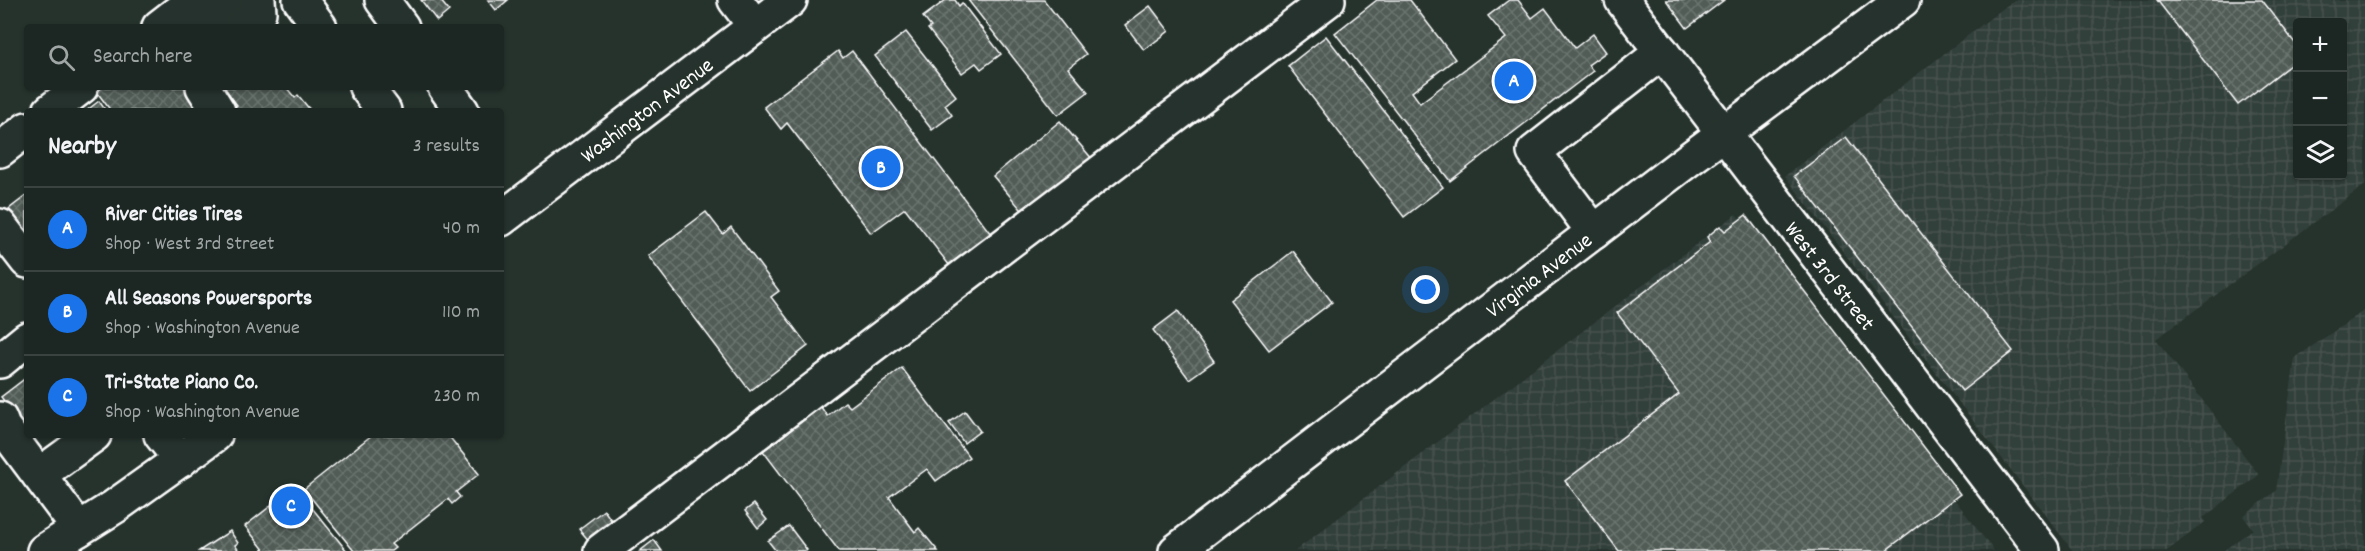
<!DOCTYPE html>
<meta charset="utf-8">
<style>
:root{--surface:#1c2622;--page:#252e2a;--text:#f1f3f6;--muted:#a0a5a5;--line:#3a4340;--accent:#1a73e8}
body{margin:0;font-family:Dekko,sans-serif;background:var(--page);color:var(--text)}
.controls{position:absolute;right:18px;top:18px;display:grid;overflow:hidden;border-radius:6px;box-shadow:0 2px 4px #0004}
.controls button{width:54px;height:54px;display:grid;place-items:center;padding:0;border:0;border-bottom:2px solid var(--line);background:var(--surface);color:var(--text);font:30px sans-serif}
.you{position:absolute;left:1426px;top:290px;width:21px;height:21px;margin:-15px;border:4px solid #fff;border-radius:50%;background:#1a73e8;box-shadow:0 0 0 9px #1a73e833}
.badge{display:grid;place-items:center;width:39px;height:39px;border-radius:50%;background:var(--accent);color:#fff;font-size:20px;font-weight:700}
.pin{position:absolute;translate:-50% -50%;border:3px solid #fff;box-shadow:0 2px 6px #0006}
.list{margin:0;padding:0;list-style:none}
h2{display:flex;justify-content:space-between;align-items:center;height:78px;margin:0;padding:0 24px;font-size:26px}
h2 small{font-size:20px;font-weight:400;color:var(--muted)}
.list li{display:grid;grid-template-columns:39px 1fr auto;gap:18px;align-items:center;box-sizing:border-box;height:84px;padding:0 24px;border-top:2px solid var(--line)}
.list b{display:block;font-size:22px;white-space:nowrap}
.list p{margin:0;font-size:20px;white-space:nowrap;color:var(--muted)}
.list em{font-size:20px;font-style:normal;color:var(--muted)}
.icon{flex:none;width:33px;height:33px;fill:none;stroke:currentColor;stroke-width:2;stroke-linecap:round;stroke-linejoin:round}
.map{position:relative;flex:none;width:2365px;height:551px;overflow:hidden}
.search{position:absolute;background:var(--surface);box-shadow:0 2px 4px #0004;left:24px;top:24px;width:480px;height:66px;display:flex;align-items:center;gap:15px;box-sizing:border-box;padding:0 21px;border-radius:6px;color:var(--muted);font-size:22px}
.panel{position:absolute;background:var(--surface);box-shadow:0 2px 4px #0004;left:24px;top:108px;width:480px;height:330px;border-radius:6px}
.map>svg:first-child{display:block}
.industrial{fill:url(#industrial-grid);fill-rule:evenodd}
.building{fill:url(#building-cross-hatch);stroke:#fff;stroke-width:1.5}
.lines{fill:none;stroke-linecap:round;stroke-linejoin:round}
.minor-casing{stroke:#fff;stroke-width:38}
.major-casing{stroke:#fff;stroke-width:38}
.minor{stroke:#26332d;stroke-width:33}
.major{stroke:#26332d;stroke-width:33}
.labels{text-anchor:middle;stroke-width:6;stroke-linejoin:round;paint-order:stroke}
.street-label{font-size:22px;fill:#fff;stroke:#26332d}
</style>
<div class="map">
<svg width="2365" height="551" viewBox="0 0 2365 551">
<defs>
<pattern id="industrial-grid" width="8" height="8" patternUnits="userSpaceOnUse" patternTransform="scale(1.5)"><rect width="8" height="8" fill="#333f3a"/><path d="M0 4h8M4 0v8" fill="none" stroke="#47524e"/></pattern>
<pattern id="building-cross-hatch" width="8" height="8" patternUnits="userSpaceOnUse" patternTransform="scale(1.5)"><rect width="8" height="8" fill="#515c57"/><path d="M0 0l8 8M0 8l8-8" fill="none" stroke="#6b7470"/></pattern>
</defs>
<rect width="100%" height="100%" fill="#26332d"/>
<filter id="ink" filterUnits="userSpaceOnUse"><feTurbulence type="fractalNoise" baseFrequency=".0167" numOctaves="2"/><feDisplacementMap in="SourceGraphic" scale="12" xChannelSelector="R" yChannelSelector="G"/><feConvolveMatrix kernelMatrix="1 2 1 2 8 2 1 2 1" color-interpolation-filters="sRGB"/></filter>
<g filter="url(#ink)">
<g class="industrial">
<path d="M2014 0H2365V185L2156 339 2259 475 2203 518 2205 522 2167 551H2073L1785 176ZM2298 22H2342V176H2298Z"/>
<polygon points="1736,214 1994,551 1295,551"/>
<polygon points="2365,310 2365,551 2223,551 2253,529 2243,516 2276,491 2295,358"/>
</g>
<g class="building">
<polygon points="421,0 440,0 449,11 437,21"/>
<polygon points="488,0 508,0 496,10"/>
<polygon points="946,0 955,0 959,6 962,3 1001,54 981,69 976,63 962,73 928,29 931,27 923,17"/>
<polygon points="968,0 1044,0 1086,54 1068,68 1088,92 1058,115"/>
<polygon points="1377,0 1410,0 1455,59 1412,92 1420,103 1506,38 1488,16 1509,0 1518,0 1532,18 1545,8 1575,48 1593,34 1606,52 1588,65 1593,71 1450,181 1335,33"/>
<polygon points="1666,0 1724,0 1687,28"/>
<polygon points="2157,0 2262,0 2298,47 2298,59 2238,105"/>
<polygon points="1150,6 1169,31 1144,50 1125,25"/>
<polygon points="906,32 956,96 945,105 952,115 932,130 875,56"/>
<polygon points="1326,36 1443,187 1404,217 1288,66"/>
<polygon points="838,51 843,58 852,51 994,238 953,270 905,208 871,233 787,123 781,129 764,107"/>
<polygon points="103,87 185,87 203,111 111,111 97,92"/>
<polygon points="224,87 286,87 295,98 298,95 311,111 229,111 237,105"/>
<polygon points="99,101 106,111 86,111"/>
<polygon points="1060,121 1093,160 1026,215 993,176"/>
<polygon points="1846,137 2013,351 1962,391 1794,176"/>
<polygon points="27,195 27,233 9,209"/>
<polygon points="706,212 723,234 731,227 779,291 771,297 808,346 750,391 648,256"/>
<polygon points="1746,215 1960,494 1885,551 1619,551 1565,481 1679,394 1617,313 1710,242 1707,237 1720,226 1725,231"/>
<polygon points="1293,251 1332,302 1269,350 1230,300"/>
<polygon points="1178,311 1214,361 1189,379 1153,330"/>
<polygon points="902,368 969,457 936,481 927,469 889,497 915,532 919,528 938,551 839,551 763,451 821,407 827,416 845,402 850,407"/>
<polygon points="27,377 27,426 25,428 1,397"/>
<polygon points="965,411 980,431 964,443 949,423"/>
<polygon points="372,435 448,435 479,474 456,492 460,497 452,504 448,499 391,544 395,548 391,551 354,551 304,489"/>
<polygon points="295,487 347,551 265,551 245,526"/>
<polygon points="754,504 767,520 758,528 745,511"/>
<polygon points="604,510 614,524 590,542 579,529"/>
<polygon points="789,526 807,550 806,551 776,551 768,541"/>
<polygon points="230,531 238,543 235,545 239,551 199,551"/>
<polygon points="654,540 662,551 640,551"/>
</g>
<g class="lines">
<defs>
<g id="minor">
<polyline points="300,0 320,27"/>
<polyline points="382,0 402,27"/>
<polyline points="735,0 755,26"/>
<polyline points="1622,0 2042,550"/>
<polyline points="159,27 194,0"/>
<polyline points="202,27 237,0"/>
<polyline points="241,27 259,12 258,0"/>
<polyline points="203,87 218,111"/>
<polyline points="366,87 384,111"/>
<polyline points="445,87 462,111"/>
<polyline points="50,111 81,87"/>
<polyline points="0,150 27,129"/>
<polyline points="0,226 27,261"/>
<polyline points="1594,232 1534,152 1662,52"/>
<polyline points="0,361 27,339"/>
<polyline points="0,419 3,427 79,529"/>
<polyline points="161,435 181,460"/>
<polyline points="39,475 94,435"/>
<polyline points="601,551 1328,0"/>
<polyline points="1176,551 1688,160 1903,0"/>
</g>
<g id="major">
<polyline points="501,219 790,0"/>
<polyline points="44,551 114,507 215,435"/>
</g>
</defs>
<use href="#minor" class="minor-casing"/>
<use href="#major" class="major-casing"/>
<use href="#minor" class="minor"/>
<use href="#major" class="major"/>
</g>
</g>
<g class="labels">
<g class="street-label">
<text transform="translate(646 109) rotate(-37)" y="8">Washington Avenue</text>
<text transform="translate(1538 274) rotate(-37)" y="8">Virginia Avenue</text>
<text transform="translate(1831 275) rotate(52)" y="8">West 3rd Street</text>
</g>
</g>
</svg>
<div class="controls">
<button>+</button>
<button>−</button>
<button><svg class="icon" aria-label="layers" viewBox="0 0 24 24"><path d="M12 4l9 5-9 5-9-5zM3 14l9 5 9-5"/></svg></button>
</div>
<div class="you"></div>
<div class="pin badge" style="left:1514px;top:81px">A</div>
<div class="pin badge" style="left:881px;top:168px">B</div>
<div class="pin badge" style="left:291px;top:506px">C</div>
<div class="search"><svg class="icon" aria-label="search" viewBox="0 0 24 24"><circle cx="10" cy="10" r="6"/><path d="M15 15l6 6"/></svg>Search here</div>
<section class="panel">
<h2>Nearby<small>3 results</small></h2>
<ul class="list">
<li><span class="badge">A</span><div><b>River Cities Tires</b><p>Shop · West 3rd Street</p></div><em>40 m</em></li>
<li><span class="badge">B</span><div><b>All Seasons Powersports</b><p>Shop · Washington Avenue</p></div><em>110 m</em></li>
<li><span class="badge">C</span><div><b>Tri-State Piano Co.</b><p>Shop · Washington Avenue</p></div><em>230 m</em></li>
</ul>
</section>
</div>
